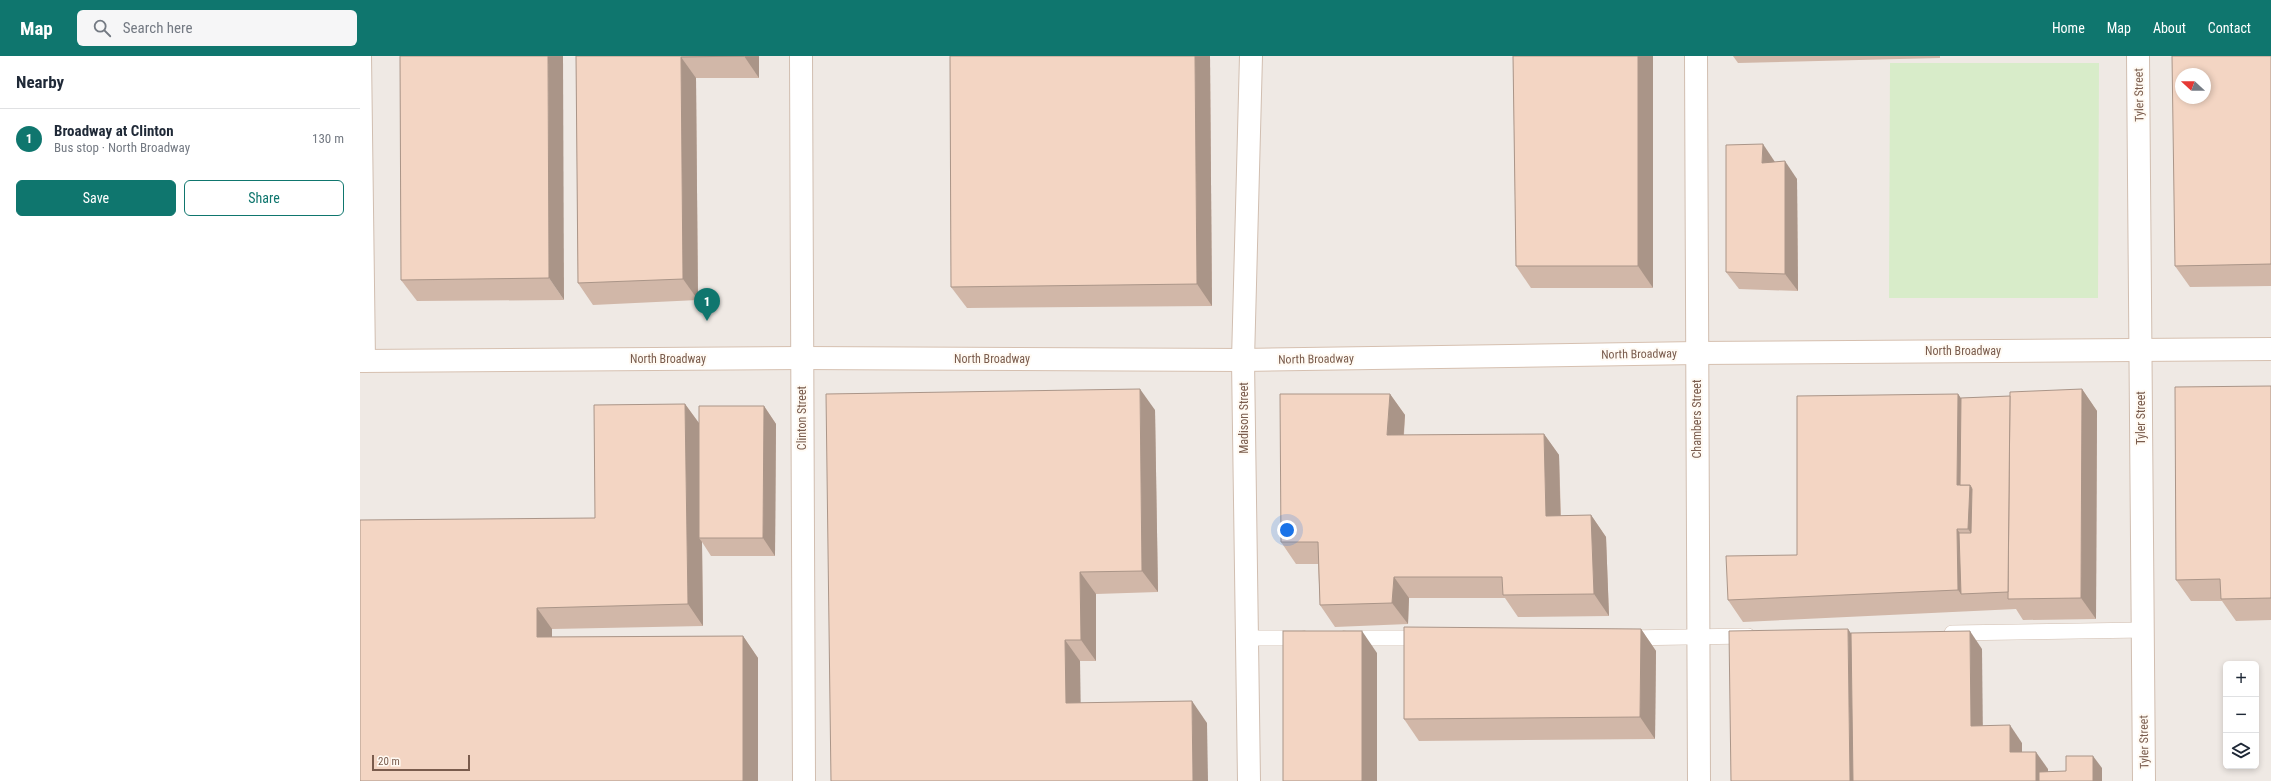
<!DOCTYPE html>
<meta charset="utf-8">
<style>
:root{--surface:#fff;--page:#f6f6f7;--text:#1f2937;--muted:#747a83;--line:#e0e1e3;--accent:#0f766e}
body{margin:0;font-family:"Roboto Condensed",sans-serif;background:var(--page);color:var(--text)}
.controls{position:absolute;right:12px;bottom:12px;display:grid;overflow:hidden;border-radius:6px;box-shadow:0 2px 6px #0003}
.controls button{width:36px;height:36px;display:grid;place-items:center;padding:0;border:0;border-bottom:1px solid var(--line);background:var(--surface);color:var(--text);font:20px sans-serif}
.compass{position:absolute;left:1815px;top:12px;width:36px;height:36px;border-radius:50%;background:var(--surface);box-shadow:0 2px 6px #0003;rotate:291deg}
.scale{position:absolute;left:12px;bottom:10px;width:98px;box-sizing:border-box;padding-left:4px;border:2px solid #7a5c4d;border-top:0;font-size:11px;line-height:14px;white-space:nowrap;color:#7a5c4d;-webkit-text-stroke:3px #fffaf3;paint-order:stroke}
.you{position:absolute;left:927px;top:474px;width:14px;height:14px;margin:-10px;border:3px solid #fff;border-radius:50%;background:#1a73e8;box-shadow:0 0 0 6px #1a73e833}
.badge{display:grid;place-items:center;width:26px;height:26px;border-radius:50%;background:var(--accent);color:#fff;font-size:13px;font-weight:700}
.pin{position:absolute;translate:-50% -33px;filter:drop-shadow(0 1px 2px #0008)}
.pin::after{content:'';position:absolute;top:21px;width:14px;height:12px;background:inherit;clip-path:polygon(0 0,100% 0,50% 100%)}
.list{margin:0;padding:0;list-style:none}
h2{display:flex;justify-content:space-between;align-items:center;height:52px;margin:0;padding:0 16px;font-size:17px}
h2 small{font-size:13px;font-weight:400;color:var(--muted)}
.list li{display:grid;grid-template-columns:26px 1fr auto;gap:12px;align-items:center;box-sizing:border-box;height:60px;padding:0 16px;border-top:1px solid var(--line)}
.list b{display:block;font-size:15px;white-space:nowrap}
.list p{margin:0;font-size:13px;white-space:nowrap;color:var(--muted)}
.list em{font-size:13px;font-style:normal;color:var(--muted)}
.actions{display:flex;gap:8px;padding:12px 16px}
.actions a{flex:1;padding:9px 0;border:1px solid var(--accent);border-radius:6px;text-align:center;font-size:14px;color:var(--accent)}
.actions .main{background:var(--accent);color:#fff}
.icon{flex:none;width:22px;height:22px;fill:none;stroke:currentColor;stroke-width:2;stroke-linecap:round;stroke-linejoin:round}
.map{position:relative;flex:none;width:1911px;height:725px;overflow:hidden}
header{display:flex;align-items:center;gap:24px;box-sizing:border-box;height:56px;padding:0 20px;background:var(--accent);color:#fff}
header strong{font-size:19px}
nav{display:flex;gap:22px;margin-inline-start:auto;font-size:14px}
.search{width:280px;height:36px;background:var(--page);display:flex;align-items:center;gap:10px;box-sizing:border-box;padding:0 14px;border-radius:6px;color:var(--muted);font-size:15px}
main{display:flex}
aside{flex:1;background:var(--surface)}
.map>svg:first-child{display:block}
.industrial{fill:#efe9e4;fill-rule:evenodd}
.green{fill:#d8ecc9}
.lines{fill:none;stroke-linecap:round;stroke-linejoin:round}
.lane-casing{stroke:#d1beb0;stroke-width:16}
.street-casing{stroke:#d1beb0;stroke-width:24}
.secondary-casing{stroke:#d6c0b0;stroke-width:24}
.lane{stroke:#fff;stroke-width:15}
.street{stroke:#fff;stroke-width:22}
.secondary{stroke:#fff;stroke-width:22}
.wall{fill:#d1b7a8}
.shaded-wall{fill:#aa9588}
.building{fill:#f3d5c3;stroke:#aa9588;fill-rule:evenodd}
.labels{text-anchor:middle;stroke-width:4;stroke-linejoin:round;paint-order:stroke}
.street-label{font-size:12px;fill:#7a5c4d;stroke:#fffaf3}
</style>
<header>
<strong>Map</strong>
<div class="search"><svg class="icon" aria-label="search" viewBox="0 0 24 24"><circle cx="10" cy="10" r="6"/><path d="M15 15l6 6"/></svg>Search here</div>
<nav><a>Home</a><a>Map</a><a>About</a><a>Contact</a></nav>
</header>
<main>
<aside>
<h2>Nearby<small></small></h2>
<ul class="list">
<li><span class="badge">1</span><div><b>Broadway at Clinton</b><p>Bus stop · North Broadway</p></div><em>130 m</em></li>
</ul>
<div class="actions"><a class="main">Save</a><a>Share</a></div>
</aside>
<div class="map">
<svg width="1911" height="725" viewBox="0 0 1911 725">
<rect width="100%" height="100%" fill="#fdf6ec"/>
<path class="industrial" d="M0 0H1911V725H0ZM1821 18H1845V42H1821ZM1866 608H1896V710H1866Z"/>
<polygon class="green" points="1530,7 1739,7 1738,242 1529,242"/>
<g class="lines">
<defs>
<g id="lane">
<polyline points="1592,577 1783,574"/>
<polyline points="885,582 942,582"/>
<polyline points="986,582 1064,582"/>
<polyline points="1266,582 1388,580"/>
</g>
<g id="street">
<polyline points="0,0 4,305"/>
<polyline points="441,0 444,725"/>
<polyline points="1336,0 1339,725"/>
<polyline points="1778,0 1784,725"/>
<polyline points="889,725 883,304 891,0"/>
</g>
<polyline id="secondary" points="0,305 442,302 883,304 1337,297 1911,293"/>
</defs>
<use href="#lane" class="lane-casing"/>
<use href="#street" class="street-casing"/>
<use href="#secondary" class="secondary-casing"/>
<use href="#lane" class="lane"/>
<use href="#street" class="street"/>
<use href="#secondary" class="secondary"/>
</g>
<g class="wall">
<polygon points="40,0 204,244 57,245 41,224"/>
<polygon points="216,0 399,0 399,22 336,22 338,244 233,249 218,227"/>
<polygon points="590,0 850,0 852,250 607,252 591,231"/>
<polygon points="1153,0 1293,232 1171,232 1156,210"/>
<polygon points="1373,0 1580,0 1580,2 1378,7"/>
<polygon points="1911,0 1911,230 1830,231 1815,210"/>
<polygon points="1415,106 1437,123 1438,235 1379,233 1366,216"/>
<polygon points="1911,330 1911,564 1876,565 1862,545 1831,545 1816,524"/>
<polygon points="1722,333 1737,355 1736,563 1663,564 1656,553 1383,566 1368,544 1437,499 1598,338 1601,342 1650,340"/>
<polygon points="1030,338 1045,359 1044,379 1184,378 1199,399 1201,460 1231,459 1246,481 1249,560 1158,561 1145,542 1049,542 1048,568 975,571 960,549 958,508 936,508 921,486"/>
<polygon points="325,348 339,367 404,350 416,368 415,500 351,500 342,486 343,570 192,573 192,581 383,580 398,602 0,725 235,462"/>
<polygon points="795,354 798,536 736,538 736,605 720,605 720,647 847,667 471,725"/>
<polygon points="1281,573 1296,595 1295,683 1059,685 1044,663"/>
</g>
<g class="shaded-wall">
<polygon points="188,0 203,0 204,244 189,222"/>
<polygon points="384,0 399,0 399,22"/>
<polygon points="835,0 850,0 852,250 837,228"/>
<polygon points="1278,0 1293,0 1293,232 1278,210"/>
<polygon points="321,1 336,22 338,244 323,223"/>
<polygon points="1403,88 1415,106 1414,125 1402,107"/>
<polygon points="1425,105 1437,123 1438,235 1425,218"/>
<polygon points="780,333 795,354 798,536 782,515"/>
<polygon points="1722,333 1737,355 1736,563 1721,542"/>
<polygon points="1030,338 1045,359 1042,401 1027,379"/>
<polygon points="1598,338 1613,360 1624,494 1608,473 1597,429"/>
<polygon points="325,348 341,370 339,482 342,486 343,570 328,548"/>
<polygon points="404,350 416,368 415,500 403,482"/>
<polygon points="1184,378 1199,399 1201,482 1186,460"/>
<polygon points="1231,459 1246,481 1249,560 1234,538"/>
<polygon points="1597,473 1612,495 1601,538 1598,534"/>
<polygon points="720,516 736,538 736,605 721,584"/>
<polygon points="1034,521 1049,542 1048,568 1032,547"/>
<polygon points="177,552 192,573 192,602 177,581"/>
<polygon points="1281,573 1296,595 1295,683 1280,661"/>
<polygon points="1488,573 1503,594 1505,725 1490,725"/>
<polygon points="1002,575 1017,597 1017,725 1002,725"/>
<polygon points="1610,575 1622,593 1623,687 1611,670"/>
<polygon points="383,580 398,602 398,725 383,725"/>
<polygon points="705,584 720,605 721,668 706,647"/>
<polygon points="832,645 847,667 848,725 833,725"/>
<polygon points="1650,669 1662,687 1662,714 1650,696"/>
<polygon points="1676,696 1688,713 1688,725 1676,725"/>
<polygon points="1733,700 1742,712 1742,725 1733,725"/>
</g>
<g class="building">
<polygon points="40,0 188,0 189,222 41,224"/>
<polygon points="216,0 384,0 321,1 323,223 218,227"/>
<polygon points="590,0 835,0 837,228 591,231"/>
<polygon points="1153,0 1278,0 1278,210 1156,210"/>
<path d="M1812 0H1911V208L1815 210ZM1821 18H1845V42H1821Z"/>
<polygon points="1403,88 1402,107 1425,105 1425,218 1366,216 1366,89"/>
<polygon points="1911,330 1911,542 1861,543 1860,523 1816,524 1815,331"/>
<polygon points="780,333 782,515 720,516 721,584 705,584 706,647 832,645 833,725 471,725 466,338"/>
<polygon points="1722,333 1721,542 1648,543 1650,336"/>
<polygon points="920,338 1030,338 1027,379 1184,378 1186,460 1231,459 1234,538 1143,539 1142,521 1034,521 1032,547 960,549 958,486 921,486"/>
<polygon points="1598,338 1597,429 1610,429 1608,473 1597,473 1598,534 1368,544 1366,500 1437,499 1437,340"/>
<polygon points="1650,340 1648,536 1601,538 1599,477 1611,477 1612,433 1610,429 1600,429 1601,342"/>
<polygon points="325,348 328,548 177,552 177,581 383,580 383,725 0,725 0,464 235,462 234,349"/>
<polygon points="339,350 404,350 403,482 339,482"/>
<polygon points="1044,571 1281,573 1280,661 1044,663"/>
<polygon points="1488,573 1490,725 1371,725 1369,575"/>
<rect x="923" y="575" width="79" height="150"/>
<polygon points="1610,575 1611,670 1650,669 1650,696 1676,696 1676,725 1493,725 1491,577"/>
<polygon points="1706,700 1733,700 1733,725 1679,725 1679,716 1706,715"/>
</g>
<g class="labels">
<g class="street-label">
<text transform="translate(1779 39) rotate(-91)" y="4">Tyler Street</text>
<text x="1603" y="299">North Broadway</text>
<text transform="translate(1279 298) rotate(-1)" y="4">North Broadway</text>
<text x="308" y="307">North Broadway</text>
<text x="632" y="307">North Broadway</text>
<text transform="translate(956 303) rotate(-1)" y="4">North Broadway</text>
<text transform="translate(442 362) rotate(-90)" y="4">Clinton Street</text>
<text transform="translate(884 362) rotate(-90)" y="4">Madison Street</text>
<text transform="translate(1781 362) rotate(-90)" y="4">Tyler Street</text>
<text transform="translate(1337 363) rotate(-90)" y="4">Chambers Street</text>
<text transform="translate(1784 686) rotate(-91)" y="4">Tyler Street</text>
</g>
</g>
</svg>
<div class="controls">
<button>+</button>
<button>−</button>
<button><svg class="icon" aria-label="layers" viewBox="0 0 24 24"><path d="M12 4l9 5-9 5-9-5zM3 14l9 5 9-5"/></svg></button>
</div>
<svg class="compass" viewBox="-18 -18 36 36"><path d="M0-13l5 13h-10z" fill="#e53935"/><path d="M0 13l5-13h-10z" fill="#747a83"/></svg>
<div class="scale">20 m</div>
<div class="you"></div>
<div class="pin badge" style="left:347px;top:265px">1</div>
</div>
</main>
